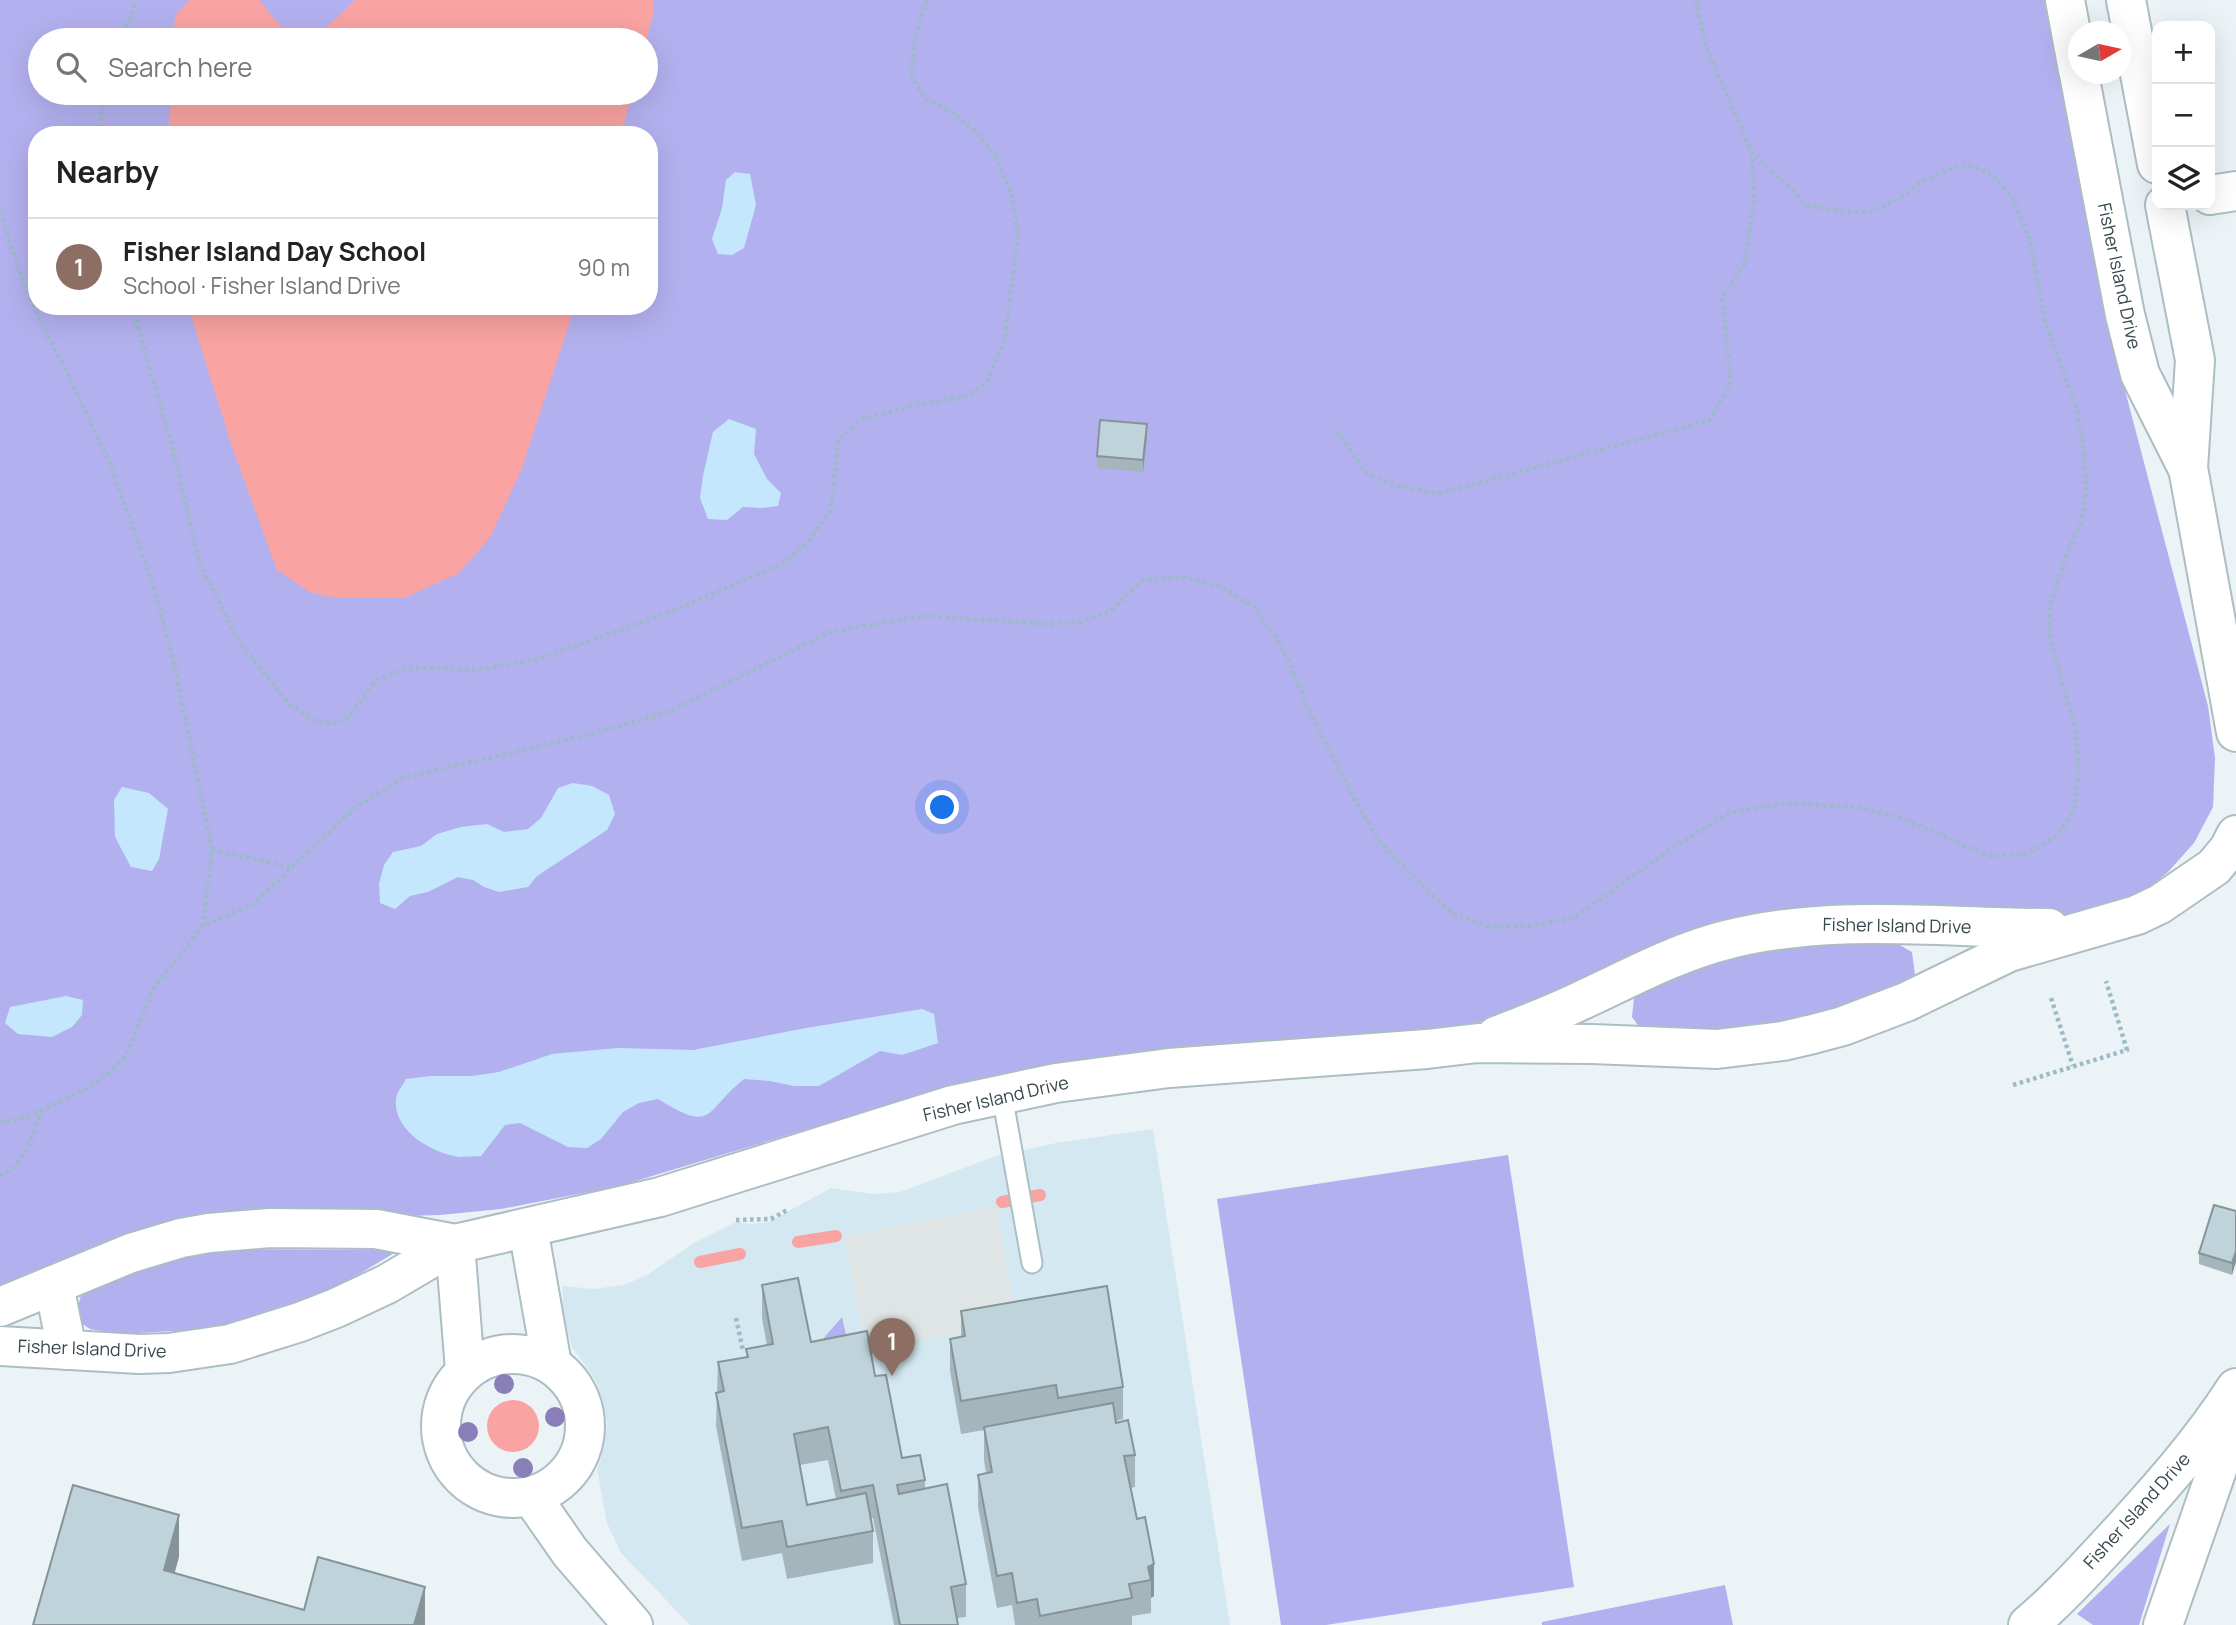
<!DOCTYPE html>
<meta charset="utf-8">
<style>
:root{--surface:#fff;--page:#f2f2f2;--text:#222;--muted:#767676;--line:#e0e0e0;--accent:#0b8043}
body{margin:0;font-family:Manrope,sans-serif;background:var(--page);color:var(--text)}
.controls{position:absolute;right:21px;top:21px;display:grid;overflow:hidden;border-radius:14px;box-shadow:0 7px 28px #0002}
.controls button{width:63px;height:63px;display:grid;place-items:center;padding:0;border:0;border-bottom:2px solid var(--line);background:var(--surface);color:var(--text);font:35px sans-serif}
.compass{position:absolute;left:2068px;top:21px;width:63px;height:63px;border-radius:50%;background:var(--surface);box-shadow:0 7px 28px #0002;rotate:81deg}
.you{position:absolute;left:943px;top:808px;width:24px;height:24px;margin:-18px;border:5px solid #fff;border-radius:50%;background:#1a73e8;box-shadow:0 0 0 10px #1a73e833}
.badge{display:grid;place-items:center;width:46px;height:46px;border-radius:50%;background:var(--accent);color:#fff;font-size:23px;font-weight:700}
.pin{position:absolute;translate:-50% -58px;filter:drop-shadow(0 2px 4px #0008)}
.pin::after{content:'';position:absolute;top:37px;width:24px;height:21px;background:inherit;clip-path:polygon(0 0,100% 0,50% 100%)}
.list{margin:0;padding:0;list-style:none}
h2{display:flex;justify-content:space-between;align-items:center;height:91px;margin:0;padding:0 28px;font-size:30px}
h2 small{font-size:23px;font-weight:400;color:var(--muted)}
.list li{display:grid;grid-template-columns:46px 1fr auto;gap:21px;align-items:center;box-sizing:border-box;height:98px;padding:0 28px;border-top:2px solid var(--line)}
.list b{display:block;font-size:26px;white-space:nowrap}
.list p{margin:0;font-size:23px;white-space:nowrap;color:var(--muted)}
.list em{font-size:23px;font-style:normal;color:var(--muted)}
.icon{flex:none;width:38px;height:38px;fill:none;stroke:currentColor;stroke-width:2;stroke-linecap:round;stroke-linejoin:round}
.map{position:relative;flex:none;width:2236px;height:1625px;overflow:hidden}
.search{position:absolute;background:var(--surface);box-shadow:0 7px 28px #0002;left:28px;top:28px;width:630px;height:77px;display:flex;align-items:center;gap:18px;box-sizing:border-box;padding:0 24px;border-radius:38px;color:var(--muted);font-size:26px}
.panel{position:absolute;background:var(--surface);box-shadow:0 7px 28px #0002;left:28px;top:126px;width:630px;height:189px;border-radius:28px}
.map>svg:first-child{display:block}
.education{fill:#d3e8f1}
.green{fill:#b3b0ef;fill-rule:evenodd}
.sand{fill:#c4e7fe}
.parking{fill:#dfe4e5}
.water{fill:#f9a3a2}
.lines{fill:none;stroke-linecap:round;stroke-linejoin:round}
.stream{stroke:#f9a3a2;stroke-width:12}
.service-casing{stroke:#acbec4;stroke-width:23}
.minor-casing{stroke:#acbec4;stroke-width:42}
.tertiary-casing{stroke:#acbec4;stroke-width:42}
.path{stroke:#9bbcc7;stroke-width:4.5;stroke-dasharray:3.5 3.5;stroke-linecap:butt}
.service{stroke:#fff;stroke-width:19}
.minor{stroke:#fff;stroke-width:38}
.tertiary{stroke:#fff;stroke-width:38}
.tree{fill:#8980b9}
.wall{fill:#a4b6bb;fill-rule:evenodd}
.shaded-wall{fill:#869499}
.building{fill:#bfd4da;stroke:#869499;stroke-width:2}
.labels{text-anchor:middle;stroke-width:5;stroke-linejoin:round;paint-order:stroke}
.street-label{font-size:18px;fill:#37484d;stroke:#fff}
</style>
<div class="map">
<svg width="2236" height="1625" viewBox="0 0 2236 1625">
<rect width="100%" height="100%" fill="#ebf3f7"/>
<polygon class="education" points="1153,1129 1230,1625 690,1625 621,1553 607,1523 597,1469 601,1458 607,1424 603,1401 596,1381 572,1347 564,1317 562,1286 594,1289 624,1285 647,1275 694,1243 736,1222 751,1224 769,1222 831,1188 873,1194 900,1192 993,1157 1056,1143"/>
<g class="green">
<path d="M0 0H2048L2116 356 2208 706 2215 758 2213 807 2194 843 2168 872 2145 891 2111 907 2038 920 1837 917 1539 1008 1461 1026 1133 1058 981 1082 841 1119 619 1186 501 1209 440 1215 374 1217 0 1290ZM40 40H646V93H40ZM37 135H649V306H37Z"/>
<path d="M1868 942 1898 944 1912 952 1915 975 1899 992 1815 1026 1647 1038 1632 1017 1634 998C1707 953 1785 945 1868 942Z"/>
<polygon points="1508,1155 1574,1587 1326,1625 1281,1625 1217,1199"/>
<polygon points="216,1249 399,1250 328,1293 234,1328 117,1334 90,1329 75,1319 81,1295 128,1273"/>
<polygon points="842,1317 850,1353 807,1349 823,1339"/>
<polygon points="2170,1524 2139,1625 2093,1625 2077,1614"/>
<polygon points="1725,1585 1733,1625 1542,1625 1542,1622"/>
</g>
<g class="sand">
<polygon points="735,172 750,174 756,205 744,248 732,255 718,254 712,239 722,208 726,180"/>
<polygon points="729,419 756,429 754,454 767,479 781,493 778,506 761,508 743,507 727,520 708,519 700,498 703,476 713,432"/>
<polygon points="573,783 592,786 609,795 615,814 607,830 537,876 528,887 499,892 484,887 473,880 458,877 428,892 410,896 395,909 380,903 379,884 384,865 393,852 421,846 437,834 461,827 487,824 504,832 528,829 541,818 558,788"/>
<polygon points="122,787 149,793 168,809 159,859 152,871 131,867 115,837 114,800"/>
<polygon points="66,996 83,1000 82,1015 72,1027 52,1037 18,1034 5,1023 10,1007"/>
<path d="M922 1009 934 1014 938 1043 902 1055 880 1051 819 1086H794L770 1081 744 1079C703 1112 715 1134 658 1099L639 1103 623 1112 601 1139 587 1148 568 1147 520 1123 505 1125 481 1156C474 1156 466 1157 459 1157 431 1153 392 1130 396 1098 397 1092 403 1085 406 1079L431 1076H472L499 1072 552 1054 618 1048 693 1050 806 1028Z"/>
</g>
<polygon class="parking" points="996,1207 1017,1321 866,1351 845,1236"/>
<g class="water">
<path d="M189 0H259C267 9 275 22 285 28 313 47 337 18 355 0H653V14L646 42 171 40 176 15Z"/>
<polygon points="174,93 632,93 621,135 169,135 169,115"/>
<polygon points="188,306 575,306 522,468 491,536 459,573 404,598 357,598 330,597 310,592 277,570 232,447"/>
<circle cx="513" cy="1426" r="26"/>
</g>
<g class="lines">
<g class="stream">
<polyline points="1002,1202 1040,1195"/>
<polyline points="798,1242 836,1236"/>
<polyline points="700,1262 740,1254"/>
</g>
<defs>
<polyline id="service" points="1002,1095 1032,1263"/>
<g id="minor">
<polyline points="528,1228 552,1365"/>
<polyline points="455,1244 465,1370"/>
<circle cx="513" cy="1426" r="72"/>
<polyline points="531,1496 570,1552 633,1625"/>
<path d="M2028 1625C2058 1600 2085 1570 2111 1542 2156 1493 2200 1444 2236 1388"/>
<polyline points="2163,1625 2236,1415"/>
</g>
<g id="tertiary">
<polyline points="2065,0 2078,70"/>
<polyline points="2126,0 2157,164"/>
<polyline points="2079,74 2125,315 2140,374 2187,467"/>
<polyline points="2210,195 2236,191"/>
<polyline points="2165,205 2195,360 2188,468 2236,732"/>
<path d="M1496 1036C1524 1025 1553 1014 1580 1001 1628 979 1675 953 1726 940 1832 913 1941 928 2049 928"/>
<polyline points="54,1285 67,1350"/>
<polyline points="0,1307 131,1253 181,1238 209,1233 270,1228 376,1229 455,1244"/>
<polyline points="0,1346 139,1354 169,1353 230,1344 300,1322 336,1308 387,1284 455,1244 660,1197 953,1105 1056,1083 1169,1068 1427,1049 1478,1043 1592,1044 1717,1049 1783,1041 1813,1034 1843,1026 1906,1002 2009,952 2137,915 2160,904 2214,867 2229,849 2236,835"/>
</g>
</defs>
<use href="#service" class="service-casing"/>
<use href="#minor" class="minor-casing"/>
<use href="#tertiary" class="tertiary-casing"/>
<g class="path">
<polyline points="120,40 137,0"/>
<polyline points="100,135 102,93"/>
<polyline points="0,212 23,281 40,321 62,362 109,461 153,584 174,663 212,850 203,926"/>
<polyline points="132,306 173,450 199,562 237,638 287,702 312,720 332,724 346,719 377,680 403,669 432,668 477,670 542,658 678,609 786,562 810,539 831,509 838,440 864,418 921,404 963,397 986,384 1005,338 1018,236 1012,195 997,158 977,133 956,115 926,99 912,78 914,39 927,0"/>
<polyline points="1338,431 1364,471 1387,483 1438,494 1710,420 1731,383 1722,297 1744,265 1754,201 1752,154"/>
<polyline points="212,850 290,867"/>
<polyline points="2051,998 2073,1066"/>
<polyline points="2013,1085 2127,1050 2106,981"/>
<polyline points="0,1121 18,1120 64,1100 98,1082 126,1056 154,987 203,926 253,904 357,806 403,778 591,734 666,713 830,632 923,616 1049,624 1079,623 1111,611 1143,580 1181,577 1219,586 1254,607 1274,634 1290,664 1307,707 1358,806 1378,839 1406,870 1454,914 1490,927 1529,926 1574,918 1675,846 1729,813 1784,803 1855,807 1899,817 1989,856 2024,855 2057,836 2074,810 2079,770 2075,728 2049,634 2049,609 2067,554 2082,519 2086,491 2084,451 2077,410 2045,321 2030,240 2013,199 1993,175 1968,164 1946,170 1920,183 1900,198 1870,212 1838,211 1808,205 1752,153 1706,47 1696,0"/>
<path d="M0 1176C25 1166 33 1133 42 1110"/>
<polyline points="736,1220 771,1219 789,1209"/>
<polyline points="736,1318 743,1351"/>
<polyline points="579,1460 593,1476"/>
</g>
<use href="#service" class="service"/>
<use href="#minor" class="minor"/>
<use href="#tertiary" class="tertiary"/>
</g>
<g class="tree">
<circle cx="504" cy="1384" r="10"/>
<circle cx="555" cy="1417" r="10"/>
<circle cx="468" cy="1432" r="10"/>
<circle cx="523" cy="1468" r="10"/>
</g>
<g class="wall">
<polygon points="377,93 395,93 393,95"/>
<polygon points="1147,436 1143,472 1097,468 1097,456"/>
<polygon points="2236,1211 2232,1275 2199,1264 2199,1253"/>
<path d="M762 1285 811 1342 875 1376 902 1458 925 1480V1489L966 1584V1617L957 1618 958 1625H894L873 1518H871L873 1531V1563L787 1579 782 1553 742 1561 716 1426 718 1362 746 1357V1349L767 1346 762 1318ZM828 1460 836 1499 807 1505 800 1465Z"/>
<polygon points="961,1311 1123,1387 1123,1419 1116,1421 1135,1455 1135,1487 1130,1488 1137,1519 1145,1517 1154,1596 1151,1598 1151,1613 1132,1616 1132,1625 1015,1625 1012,1605 997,1608 978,1507 978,1475 986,1473 984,1460 984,1430 961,1434 950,1371 950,1339 961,1336"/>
</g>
<g class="shaded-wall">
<polygon points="1147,424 1147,436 1143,472 1143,460"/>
<polygon points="2236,1251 2236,1262 2232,1275 2232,1263"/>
<polygon points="179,1515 179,1557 164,1612 164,1570"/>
<polygon points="1154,1564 1154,1596 1151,1598 1151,1580 1148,1567"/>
<polygon points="425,1587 425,1625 414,1625"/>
</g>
<g class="building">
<polygon points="1100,420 1147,424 1143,460 1097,456"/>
<polygon points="2214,1205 2236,1211 2236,1251 2232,1263 2199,1253"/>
<polygon points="798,1278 811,1342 867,1331 875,1376 886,1375 902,1458 920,1455 925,1480 897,1485 899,1494 947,1484 966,1584 951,1587 958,1625 900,1625 873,1485 841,1491 828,1427 794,1434 807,1505 866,1493 873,1531 787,1547 782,1521 742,1528 716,1393 724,1391 718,1362 748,1357 746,1349 773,1344 762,1285"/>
<polygon points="1107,1286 1123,1387 1058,1398 1056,1385 961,1401 950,1339 965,1336 961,1311"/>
<polygon points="1113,1403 1116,1423 1128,1420 1135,1455 1124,1456 1137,1519 1145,1517 1154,1564 1148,1567 1151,1580 1129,1584 1132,1598 1040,1616 1037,1599 1017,1603 1012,1573 997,1576 978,1475 992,1472 984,1427"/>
<polygon points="73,1485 179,1515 164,1570 304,1610 318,1557 425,1587 414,1625 33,1625"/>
</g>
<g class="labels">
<g class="street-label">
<text transform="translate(2119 276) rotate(78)" y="6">Fisher Island Drive</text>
<text transform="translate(1897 926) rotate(1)" y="6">Fisher Island Drive</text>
<text transform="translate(996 1099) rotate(-13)" y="6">Fisher Island Drive</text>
<text transform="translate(92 1349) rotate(2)" y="6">Fisher Island Drive</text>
<text transform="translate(2137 1511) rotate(-48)" y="6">Fisher Island Drive</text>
</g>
</g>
</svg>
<div class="controls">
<button>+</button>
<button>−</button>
<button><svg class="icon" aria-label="layers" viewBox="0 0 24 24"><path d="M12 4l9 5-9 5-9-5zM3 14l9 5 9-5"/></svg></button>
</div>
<svg class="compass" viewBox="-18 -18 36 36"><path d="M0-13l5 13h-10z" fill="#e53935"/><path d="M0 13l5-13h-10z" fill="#767676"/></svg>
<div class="you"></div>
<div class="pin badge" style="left:892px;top:1376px;background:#8d6e63">1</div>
<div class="search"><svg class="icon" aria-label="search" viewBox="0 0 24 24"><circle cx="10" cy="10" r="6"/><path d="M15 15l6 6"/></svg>Search here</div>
<section class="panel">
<h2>Nearby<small></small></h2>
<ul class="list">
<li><span class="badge" style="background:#8d6e63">1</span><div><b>Fisher Island Day School</b><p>School · Fisher Island Drive</p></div><em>90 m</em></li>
</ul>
</section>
</div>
